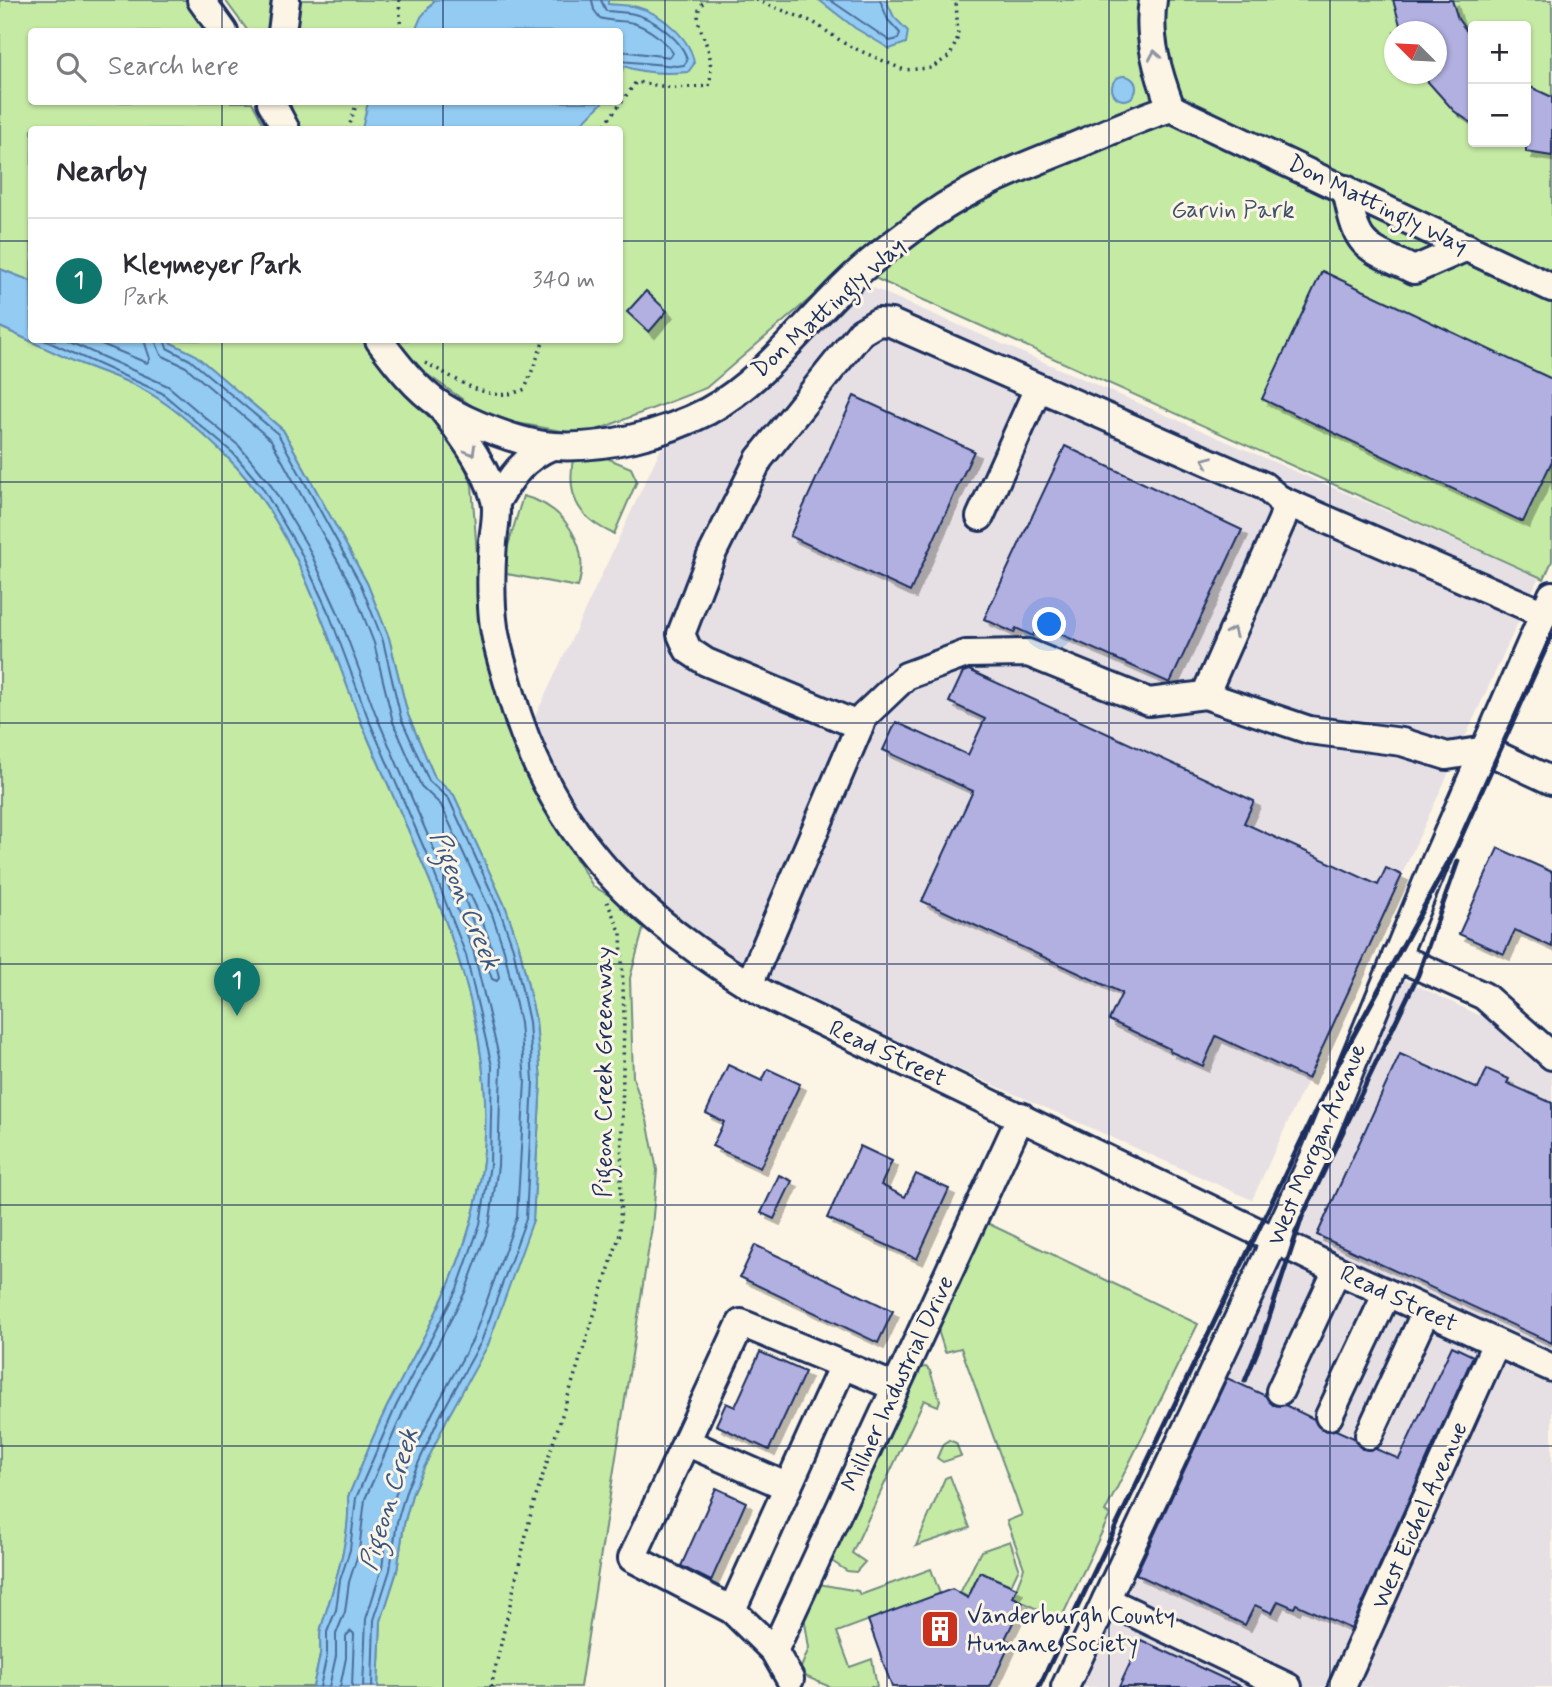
<!DOCTYPE html>
<meta charset="utf-8">
<style>
:root{--surface:#fff;--page:#f2f2f3;--text:#2b2b33;--muted:#7c7c81;--line:#e1e1e2;--accent:#0f766e}
body{margin:0;font-family:Mynerve,sans-serif;background:var(--page);color:var(--text)}
.controls{position:absolute;right:21px;top:21px;display:grid;overflow:hidden;border-radius:7px;box-shadow:0 2px 5px #0004}
.controls button{width:63px;height:63px;display:grid;place-items:center;padding:0;border:0;border-bottom:2px solid var(--line);background:var(--surface);color:var(--text);font:35px sans-serif}
.compass{position:absolute;left:1384px;top:21px;width:63px;height:63px;border-radius:50%;background:var(--surface);box-shadow:0 2px 5px #0004;rotate:294deg}
.you{position:absolute;left:1050px;top:625px;width:24px;height:24px;margin:-18px;border:5px solid #fff;border-radius:50%;background:#1a73e8;box-shadow:0 0 0 10px #1a73e833}
.badge{display:grid;place-items:center;width:46px;height:46px;border-radius:50%;background:var(--accent);color:#fff;font-size:23px;font-weight:700}
.pin{position:absolute;translate:-50% -58px;filter:drop-shadow(0 2px 4px #0008)}
.pin::after{content:'';position:absolute;top:37px;width:24px;height:21px;background:inherit;clip-path:polygon(0 0,100% 0,50% 100%)}
.list{margin:0;padding:0;list-style:none}
h2{display:flex;justify-content:space-between;align-items:center;height:91px;margin:0;padding:0 28px;font-size:30px}
h2 small{font-size:23px;font-weight:400;color:var(--muted)}
.list li{display:grid;grid-template-columns:46px 1fr auto;gap:21px;align-items:center;box-sizing:border-box;height:126px;padding:0 28px;border-top:2px solid var(--line)}
.list b{display:block;font-size:26px;white-space:nowrap}
.list p{margin:0;font-size:23px;white-space:nowrap;color:var(--muted)}
.list em{font-size:23px;font-style:normal;color:var(--muted)}
.icon{flex:none;width:38px;height:38px;fill:none;stroke:currentColor;stroke-width:2;stroke-linecap:round;stroke-linejoin:round}
.map{position:relative;flex:none;width:1552px;height:1687px;overflow:hidden}
.search{position:absolute;background:var(--surface);box-shadow:0 2px 5px #0004;left:28px;top:28px;width:595px;height:77px;display:flex;align-items:center;gap:18px;box-sizing:border-box;padding:0 24px;border-radius:7px;color:var(--muted);font-size:26px}
.panel{position:absolute;background:var(--surface);box-shadow:0 2px 5px #0004;left:28px;top:126px;width:595px;height:217px;border-radius:7px}
.map>svg:first-child{display:block}
.built{fill:#e6e0e4}
.green{fill:#c5eaa4;stroke:#708c81;stroke-width:2;fill-rule:evenodd}
.water{fill:#93cbf2;stroke:#638db7;stroke-width:2}
.lines{fill:none;stroke-linecap:round;stroke-linejoin:round}
.shore{stroke:#4b6d99;stroke-width:2}
.building{fill:#b2b0e1;stroke:#1b2f5e;stroke-width:2;filter:url(#shadow)}
.minor-casing{stroke:#1b2f5e;stroke-width:32}
.path{stroke:#1b2f5e;stroke-width:3.5;stroke-dasharray:2 5;stroke-linecap:butt}
.minor{stroke:#fcf5e5;stroke-width:26}
.rail{stroke:#1b2f5e;stroke-width:5}
.oneway{stroke:#8c92a2}
.grid{fill:none;stroke:#1b2f5e;stroke-width:2;stroke-opacity:0.55}
.labels{text-anchor:middle;stroke-width:6;stroke-linejoin:round;paint-order:stroke}
.street-label{font-size:24px;fill:#1b2f5e;stroke:#fcf5e5}
.park-label{font-size:24px;fill:#3d546c;stroke:#fcf5e5}
.poi-label{font-size:24px;fill:#1b2f5e;stroke:#fcf5e5;text-anchor:start}
.water-label{font-size:26px;font-style:italic;fill:#395683;stroke:#fcf5e5}
</style>
<div class="map">
<svg width="1552" height="1687" viewBox="0 0 1552 1687">
<defs>
<filter id="shadow"><feDropShadow dx="6" dy="6" stdDeviation="0" flood-color="#0004"/></filter>
</defs>
<rect width="100%" height="100%" fill="#fcf5e5"/>
<filter id="ink" filterUnits="userSpaceOnUse"><feTurbulence type="fractalNoise" baseFrequency=".0143" numOctaves="2"/><feDisplacementMap in="SourceGraphic" scale="14" xChannelSelector="R" yChannelSelector="G"/><feConvolveMatrix kernelMatrix="1 2 1 2 8 2 1 2 1" color-interpolation-filters="sRGB"/></filter>
<g filter="url(#ink)">
<g class="built">
<polygon points="864,284 1539,577 1252,1200 768,984 704,944 597,842 558,783 534,719 660,450 755,395"/>
<polygon points="1389,972 1552,1050 1552,1687 1066,1687"/>
</g>
<g class="green">
<polygon points="0,0 190,0 212,31 32,32 32,102 252,102 266,129 32,130 31,281 0,269"/>
<path d="M225 0H1552V561L1544 579 848 266 706 388 584 435 489 418 398 354 388 340H620V130L297 129 290 102H620V32L248 31ZM1473 26H1526V142H1473ZM1394 32H1436V74H1394Z"/>
<path d="M0 327C25 338 50 351 76 362 104 373 134 382 159 399 183 415 207 437 228 458 299 530 325 633 362 724 421 866 504 1010 482 1169 470 1258 431 1323 390 1401 374 1432 362 1465 348 1497 351 1539 333 1589 321 1628 319 1637 321 1646 320 1655 318 1666 315 1677 313 1687H0Z"/>
<polygon points="165,340 363,340 459,452 472,485 484,652 505,726 544,808 593,886 612,897 644,926 630,978 633,1077 647,1120 657,1170 652,1227 580,1687 378,1687 381,1621 397,1571 404,1524 413,1491 533,1220 541,1081 536,1021 519,946 506,908 454,795 435,778 408,715 389,638 367,583 283,430 194,354"/>
<path d="M592 452 631 468 637 481 614 534C575 517 566 493 574 453Z"/>
<path d="M523 496C564 506 591 545 578 587L507 574 502 566Z"/>
<polygon points="987,1223 1198,1324 1105,1512 1110,1515 1060,1621 1013,1597 1024,1568 1007,1521 1022,1515 961,1348 945,1352 938,1330"/>
<polygon points="926,1367 930,1371 940,1400 938,1406 924,1400 852,1553 865,1562 856,1572 847,1571 830,1560 919,1368"/>
<polygon points="949,1440 956,1443 961,1456 943,1462 937,1458 943,1444"/>
<polygon points="950,1476 970,1528 916,1546 945,1478"/>
<polygon points="1010,1541 1019,1568 1011,1585 980,1572 968,1597 960,1593 981,1551"/>
<polygon points="931,1569 940,1594 837,1632 850,1667 872,1659 877,1687 830,1687 807,1677 800,1670 809,1648 804,1616 819,1584 858,1591 860,1595"/>
</g>
<g class="water">
<path d="M435 0H608V4C617 5 628 5 637 7 661 13 692 39 694 64L688 72C666 74 644 74 624 66L620 75V32L415 31 421 17Z"/>
<polygon points="819,0 886,0 894,17 908,31 906,43 890,49 855,28"/>
<circle cx="1124" cy="88" r="12"/>
<polygon points="368,102 603,102 576,129 362,129"/>
<path d="M0 269 31 281 32 340H165L194 354 283 430 367 583 389 638 408 715 435 778 454 795 506 908 519 946 536 1021 541 1081 533 1220 488 1345 447 1419 413 1491 404 1524 397 1571 381 1621 378 1687H313C315 1677 318 1666 320 1655 321 1646 319 1637 321 1628 333 1589 351 1539 348 1497 362 1465 374 1432 390 1401 431 1323 470 1258 482 1169 504 1010 421 866 362 724 325 633 299 530 228 458 207 437 183 415 159 399 134 382 104 373 76 362 50 351 25 338 0 327Z"/>
</g>
<g class="lines">
<g class="shore">
<path d="M592 0 594 10 600 18C611 22 623 20 633 23 649 28 664 40 673 53L670 57 620 51"/>
<path d="M601 0 606 11C615 12 625 12 634 14 653 18 684 41 687 61L684 65 677 66 620 61"/>
<polyline points="830,0 890,41 898,39 900,33 888,20 880,0"/>
<polyline points="44,340 162,393 233,453 262,487 300,551 330,616 368,718 430,862 466,955 492,1066 490,1165 480,1224 457,1289 396,1406 356,1498 350,1550 340,1580 336,1610 327,1632 327,1655 320,1687"/>
<polyline points="65,340 168,386 239,446 269,482 308,547 338,613 376,715 438,859 474,953 501,1065 498,1166 489,1226 465,1292 404,1410 365,1499 359,1551 349,1582 345,1612 336,1634 336,1656 329,1687"/>
<polyline points="92,340 147,363 150,359 144,340"/>
<polyline points="155,340 161,355 186,367 271,440 353,589 374,643 393,722 421,786 441,805 492,914 504,950 520,1023 525,1081 517,1217 473,1339 433,1412 398,1486 388,1521 382,1568 366,1619 363,1687"/>
<polyline points="164,340 167,348 190,360 278,434 361,585 383,641 401,718 429,781 449,799 500,911 513,948 529,1022 533,1081 526,1219 481,1342 440,1416 407,1488 397,1522 390,1570 374,1620 372,1687"/>
<path d="M467 894 471 896C484 922 493 948 499 977L497 981 492 979 465 899Z"/>
<polyline points="340,1687 346,1658 346,1636 351,1631 354,1634 352,1687"/>
</g>
</g>
<g class="building">
<polygon points="1393,0 1452,0 1458,19 1473,40 1473,124 1454,111 1421,74 1437,74 1437,32 1402,32"/>
<polygon points="1526,85 1552,97 1552,156 1526,152"/>
<polygon points="1322,271 1552,379 1552,461 1523,522 1262,399"/>
<polygon points="646,291 667,311 649,332 627,312"/>
<polygon points="854,396 974,451 910,592 790,536"/>
<polygon points="1065,446 1242,530 1170,683 1038,624 1033,636 1016,628 1014,633 984,619"/>
<polygon points="969,670 1254,801 1244,823 1378,885 1386,868 1402,875 1308,1079 1216,1036 1203,1066 1169,1051 1170,1049 1109,1020 1122,993 922,901 973,791 883,750 896,722 968,755 985,719 949,702 963,672"/>
<polygon points="1498,848 1552,872 1552,947 1515,930 1504,954 1459,934"/>
<polygon points="1400,1054 1478,1089 1487,1069 1509,1079 1507,1083 1552,1103 1552,1343 1317,1235"/>
<polygon points="728,1065 762,1081 768,1069 800,1084 760,1168 712,1146 724,1122 706,1113"/>
<polygon points="860,1146 892,1161 881,1185 905,1197 916,1174 949,1189 917,1259 827,1218"/>
<polygon points="779,1175 792,1181 774,1219 761,1213"/>
<polygon points="755,1245 893,1311 878,1343 740,1277"/>
<polygon points="1452,1346 1473,1356 1351,1629 1296,1604 1294,1608 1278,1601 1272,1613 1255,1605 1245,1625 1136,1574 1227,1378 1266,1396 1273,1405 1285,1405 1314,1419 1323,1430 1336,1430 1354,1438 1362,1449 1376,1449 1399,1459"/>
<polygon points="760,1352 805,1372 769,1450 716,1425 726,1403 735,1407"/>
<polygon points="716,1488 746,1502 711,1581 681,1566"/>
<polygon points="980,1572 1017,1588 1013,1597 1023,1602 1005,1639 1011,1642 990,1687 892,1687 868,1620 952,1589 968,1598"/>
<polygon points="1141,1640 1242,1687 1119,1687"/>
</g>
<g class="lines">
<defs>
<g id="minor">
<polyline points="201,0 224,32"/>
<path d="M1153 0C1147 38 1158 73 1171 108"/>
<polyline points="282,32 286,0"/>
<polyline points="271,102 286,130"/>
<path d="M1346 189C1358 249 1360 244 1414 270L1467 247"/>
<path d="M379 340C396 363 416 389 440 405 468 423 521 444 554 446 604 449 664 434 708 411 761 382 801 328 844 286 870 260 901 238 930 216 975 184 1027 165 1077 145 1109 132 1139 118 1171 108L1552 288"/>
<path d="M439 404C460 433 486 465 495 500 498 512 494 529 493 542 491 570 490 599 494 627 497 649 505 672 511 694 552 838 641 922 768 996L1337 1270 1552 1368"/>
<polyline points="1279,499 1544,614"/>
<path d="M496 502C511 477 523 458 552 446"/>
<polyline points="980,517 1038,388"/>
<polyline points="860,726 706,662 688,650 681,634 711,556 759,459 861,332 878,322 891,323 1264,486 1279,499 1285,510 1282,520 1205,695"/>
<polyline points="1396,956 1484,996 1552,1056"/>
<polyline points="749,985 864,716 906,676 966,654 1028,653 1149,702 1205,695 1309,730 1402,742 1447,756 1486,750 1552,781"/>
<polyline points="1280,1391 1337,1270"/>
<polyline points="1329,1416 1387,1293"/>
<polyline points="1369,1435 1426,1311"/>
<polyline points="686,1442 741,1323 843,1365"/>
<polyline points="1106,1600 1288,1687"/>
<polyline points="732,1610 632,1558 686,1442 788,1487"/>
<polyline points="774,1651 1021,1116"/>
<polyline points="790,1679 774,1651 732,1610 843,1365 895,1387"/>
<polyline points="1065,1687 1315,1155 1436,860 1552,595"/>
<polyline points="1342,1687 1496,1343"/>
</g>
</defs>
<use href="#minor" class="minor-casing"/>
<g class="path">
<polyline points="399,0 401,32"/>
<polyline points="756,0 813,22 847,45 904,70 931,68 950,56 958,37 956,0"/>
<polyline points="348,130 357,102"/>
<path d="M601 130 636 82 674 88 709 86C711 77 711 67 710 58 708 39 687 15 706 0"/>
<path d="M425 363C458 378 488 406 525 389L544 340"/>
<polyline points="491,1687 532,1509 620,1234 624,1016 621,933 607,902"/>
</g>
<use href="#minor" class="minor"/>
<g class="rail">
<polyline points="1245,1381 1261,1342 1302,1217 1418,975 1458,861"/>
<polyline points="1039,1687 1338,1064 1456,848 1552,635"/>
</g>
</g>
<defs><path id="oneway-chevron" d="M-2-3.5L2.5 0L-2 3.5" fill="none" stroke-width="1.6" stroke-linecap="round" stroke-linejoin="round" transform="scale(1.75)"/></defs>
<g class="oneway">
<use href="#oneway-chevron" transform="translate(1155 55) rotate(-100)"/>
<use href="#oneway-chevron" transform="translate(471 451) rotate(60)"/>
<use href="#oneway-chevron" transform="translate(1207 461) rotate(-157)"/>
<use href="#oneway-chevron" transform="translate(1232 632) rotate(-66)"/>
</g>
</g>
<path class="grid" d="M222 0V32M443 0V32M665 0V1687M887 0V1687M1109 0V1687M1330 0V1687M222 102V130M443 102V130M0 241H32M620 241H1552M222 340V1687M443 340V1687M0 482H1552M0 723H1552M0 964H1552M0 1205H1552M0 1446H1552"/>
<defs>
<symbol id="building-square" viewBox="-11 -11 22 22"><rect x="-9" y="-9" width="18" height="18" rx="4" fill="#c8321e" stroke="#fcf5e5"/><path d="M-4-6H4V6H1V3H-1V6H-4ZM-2.5-4.3h1.7v1.8h-1.7ZM.8-4.3h1.7v1.8H.8ZM-2.5-1h1.7V.8h-1.7ZM.8-1h1.7V.8H.8Z" fill="#fff"/></symbol>
</defs>
<g fill-rule="evenodd">
<use href="#building-square" x="918" y="1607" width="44" height="44"/>
</g>
<g class="labels">
<g class="street-label">
<text transform="translate(1378 204) rotate(26)" y="8">Don Mattingly Way</text>
<text transform="translate(828 307) rotate(-42)" y="8">Don Mattingly Way</text>
<text transform="translate(888 1053) rotate(25)" y="8">Read Street</text>
<text transform="translate(603 1072) rotate(-90)" y="8">Pigeon Creek Greenway</text>
<text transform="translate(1316 1144) rotate(-67)" y="8">West Morgan Avenue</text>
<text transform="translate(1399 1298) rotate(25)" y="8">Read Street</text>
<text transform="translate(897 1383) rotate(-65)" y="8">Millner Industrial Drive</text>
<text transform="translate(1419 1515) rotate(-66)" y="8">West Eichel Avenue</text>
</g>
<g class="park-label">
<text x="1233" y="217">Garvin Park</text>
</g>
<g class="poi-label">
<text x="967" y="1623">Vanderburgh County<tspan x="967" dy="28">Humane Society</tspan></text>
</g>
<g class="water-label">
<text transform="translate(466 900) rotate(68)" y="9">Pigeon Creek</text>
<text transform="translate(388 1499) rotate(-73)" y="9">Pigeon Creek</text>
</g>
</g>
</svg>
<div class="controls">
<button>+</button>
<button>−</button>
</div>
<svg class="compass" viewBox="-18 -18 36 36"><path d="M0-13l5 13h-10z" fill="#e53935"/><path d="M0 13l5-13h-10z" fill="#7c7c81"/></svg>
<div class="you"></div>
<div class="pin badge" style="left:237px;top:1016px">1</div>
<div class="search"><svg class="icon" aria-label="search" viewBox="0 0 24 24"><circle cx="10" cy="10" r="6"/><path d="M15 15l6 6"/></svg>Search here</div>
<section class="panel">
<h2>Nearby<small></small></h2>
<ul class="list">
<li><span class="badge">1</span><div><b>Kleymeyer Park</b><p>Park</p></div><em>340 m</em></li>
</ul>
</section>
</div>
